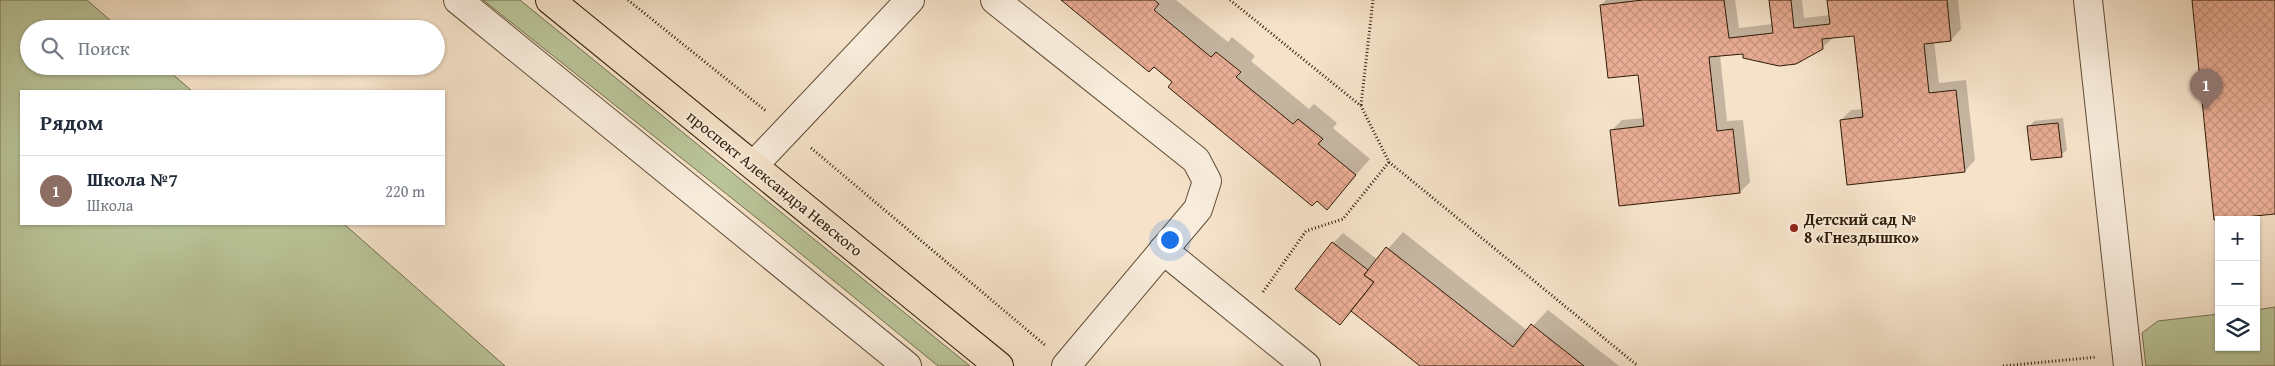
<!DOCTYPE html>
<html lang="ru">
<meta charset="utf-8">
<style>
:root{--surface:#fff;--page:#f6f6f7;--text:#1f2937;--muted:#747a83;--line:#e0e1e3;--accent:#8f2418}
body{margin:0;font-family:"Gentium Book Plus",serif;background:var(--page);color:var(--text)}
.controls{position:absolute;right:15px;bottom:15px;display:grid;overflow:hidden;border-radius:0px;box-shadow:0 1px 4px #0004}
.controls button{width:45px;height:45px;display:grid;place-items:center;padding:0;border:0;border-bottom:1px solid var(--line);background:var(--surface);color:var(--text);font:25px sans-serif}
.you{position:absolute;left:1169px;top:239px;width:18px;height:18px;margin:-12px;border:4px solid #fff;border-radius:50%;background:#1a73e8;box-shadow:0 0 0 8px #1a73e833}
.badge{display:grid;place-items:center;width:32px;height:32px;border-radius:50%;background:var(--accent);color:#fff;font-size:16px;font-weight:700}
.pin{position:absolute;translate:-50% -41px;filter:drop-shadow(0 1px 2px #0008)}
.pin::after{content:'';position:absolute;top:26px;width:18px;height:15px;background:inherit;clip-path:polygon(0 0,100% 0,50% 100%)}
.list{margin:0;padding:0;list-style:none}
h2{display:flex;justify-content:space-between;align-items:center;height:65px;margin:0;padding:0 20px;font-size:21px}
h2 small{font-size:16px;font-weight:400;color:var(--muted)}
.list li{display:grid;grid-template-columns:32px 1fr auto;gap:15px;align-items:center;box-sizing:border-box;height:70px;padding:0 20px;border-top:1px solid var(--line)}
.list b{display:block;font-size:19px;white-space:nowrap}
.list p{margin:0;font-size:16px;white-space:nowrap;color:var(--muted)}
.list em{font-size:16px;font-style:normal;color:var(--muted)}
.icon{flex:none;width:28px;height:28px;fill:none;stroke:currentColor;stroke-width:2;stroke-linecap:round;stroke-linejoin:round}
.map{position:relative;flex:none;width:2275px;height:366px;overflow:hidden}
.search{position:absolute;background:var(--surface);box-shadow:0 1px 4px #0004;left:20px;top:20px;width:425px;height:55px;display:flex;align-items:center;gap:12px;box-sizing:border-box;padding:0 18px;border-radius:28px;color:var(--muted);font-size:19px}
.panel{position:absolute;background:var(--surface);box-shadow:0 1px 4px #0004;left:20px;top:90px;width:425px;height:135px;border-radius:0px}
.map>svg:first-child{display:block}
.grass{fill:#b9c498;stroke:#74704e}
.shadow{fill:#0003}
.building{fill:url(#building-cross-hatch);stroke:#2f1b04}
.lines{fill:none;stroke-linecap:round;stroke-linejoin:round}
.minor-casing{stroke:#604d35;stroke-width:30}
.major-casing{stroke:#2f1b04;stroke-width:30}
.path{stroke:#2f1b04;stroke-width:3;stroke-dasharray:1 2.5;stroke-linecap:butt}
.minor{stroke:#f8ecdc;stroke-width:28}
.major{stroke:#f5e2c9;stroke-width:28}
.poi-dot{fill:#8f2418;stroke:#f8ecdc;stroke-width:2}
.labels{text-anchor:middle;stroke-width:4;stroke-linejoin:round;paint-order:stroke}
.street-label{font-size:16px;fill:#2f1b04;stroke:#f8ecdc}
.poi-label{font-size:16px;font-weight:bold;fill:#2f1b04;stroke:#f8ecdc;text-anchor:start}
</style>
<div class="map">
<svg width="2275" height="366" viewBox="0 0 2275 366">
<defs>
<pattern id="building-cross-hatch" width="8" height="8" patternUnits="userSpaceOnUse" patternTransform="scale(1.25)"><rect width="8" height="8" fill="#eaad95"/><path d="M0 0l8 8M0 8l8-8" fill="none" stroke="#c9947f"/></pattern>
</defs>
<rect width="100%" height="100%" fill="#f5e2c9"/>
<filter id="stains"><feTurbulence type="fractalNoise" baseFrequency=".004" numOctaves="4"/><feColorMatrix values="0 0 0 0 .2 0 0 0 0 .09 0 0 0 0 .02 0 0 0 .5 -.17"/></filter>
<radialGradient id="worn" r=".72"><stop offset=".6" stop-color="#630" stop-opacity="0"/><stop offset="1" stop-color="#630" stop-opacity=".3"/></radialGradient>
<g class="grass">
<polygon points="0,0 87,0 120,29 29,29 29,66 163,66 192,91 21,91 21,224 344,224 505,366 0,366"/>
<polygon points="483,0 520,0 970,366 938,366 773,231"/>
<polygon points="2275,307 2275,366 2146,366 2142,333 2158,321 2219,314 2219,347 2256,347 2256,310"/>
</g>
<g class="shadow">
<polygon points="1063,0 1176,0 1228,42 1232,37 1255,56 1251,61 1309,109 1314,104 1337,123 1333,128 1370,159 1327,208 1154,65"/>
<polygon points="1606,0 1735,0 1739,28 1773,24 1770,0 1802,0 1804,18 1830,15 1829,0 1958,0 1961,29 1951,40 1934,41 1939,83 1966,80 1975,160 1965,171 1841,120 1851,110 1863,109 1855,34 1833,38 1822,48 1720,55 1727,121 1743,120 1750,182 1740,192 1612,130 1622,120 1644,118 1639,73 1601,5"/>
<polygon points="2063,118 2067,150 2061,155 2029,127 2034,121"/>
<polygon points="1403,232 1528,331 1548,310 1619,366 1422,366 1352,311 1340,323 1333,243 1343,233 1378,260"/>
</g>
<g class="building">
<polygon points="1061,0 1154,0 1159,4 1154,10 1211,57 1216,52 1241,72 1236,77 1293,124 1298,119 1323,139 1318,144 1356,175 1327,210 1317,201 1312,206 1168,87 1172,82 1154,67 1149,72"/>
<polygon points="1643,0 1724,0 1729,38 1773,33 1769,0 1791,0 1794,28 1830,24 1827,0 1947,0 1951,41 1924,44 1929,93 1956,90 1965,172 1847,185 1840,120 1863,117 1854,36 1822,39 1823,49 1796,64 1779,66 1743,58 1743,54 1709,57 1717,131 1733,129 1740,193 1619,206 1610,130 1644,126 1638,75 1608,78 1600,5"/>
<polygon points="2192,0 2275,0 2275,214 2214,220"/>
<polygon points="2058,123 2062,157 2031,160 2027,126"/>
<polygon points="1332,242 1368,270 1364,275 1374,282 1340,325 1295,289"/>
<polygon points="1386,247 1513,347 1531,324 1584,366 1420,366 1351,311 1374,282 1364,275"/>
</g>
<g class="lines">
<defs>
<g id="minor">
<polyline points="458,0 907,366"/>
<polyline points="995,0 1196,160 1207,181 1198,209 1066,366"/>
<polyline points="2088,0 2128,366"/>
<polyline points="754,165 910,0"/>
<polyline points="1163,250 1306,366"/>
</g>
<polyline id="major" points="550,0 999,366"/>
</defs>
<use href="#minor" class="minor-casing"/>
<use href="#major" class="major-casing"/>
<g class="path">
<polyline points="628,0 766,111"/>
<polyline points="1230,0 1361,106 1389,162 1638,366"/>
<polyline points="1361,105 1373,0"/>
<polyline points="811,148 1045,345"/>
<polyline points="1263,292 1306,231 1343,219 1389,162"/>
<polyline points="2003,366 2097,357"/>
</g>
<use href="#minor" class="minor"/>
<use href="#major" class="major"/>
</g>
<circle class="poi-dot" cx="1794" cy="228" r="5"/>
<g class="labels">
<g class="street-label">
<text transform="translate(775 183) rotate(39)" y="6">проспект Александра Невского</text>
</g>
<g class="poi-label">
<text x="1804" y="225">Детский сад №<tspan x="1804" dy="18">8 «Гнездышко»</tspan></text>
</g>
</g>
<rect width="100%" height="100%" filter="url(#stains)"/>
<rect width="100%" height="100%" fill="url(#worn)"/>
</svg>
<div class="controls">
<button>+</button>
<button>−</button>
<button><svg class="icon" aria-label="layers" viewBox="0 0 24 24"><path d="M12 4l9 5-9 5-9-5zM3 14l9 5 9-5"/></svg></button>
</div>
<div class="you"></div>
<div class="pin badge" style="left:2206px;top:110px;background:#8d6e63">1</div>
<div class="search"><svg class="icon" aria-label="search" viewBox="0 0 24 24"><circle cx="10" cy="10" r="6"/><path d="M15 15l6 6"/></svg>Поиск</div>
<section class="panel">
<h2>Рядом<small></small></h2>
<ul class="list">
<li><span class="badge" style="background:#8d6e63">1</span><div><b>Школа №7</b><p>Школа</p></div><em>220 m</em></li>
</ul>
</section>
</div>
